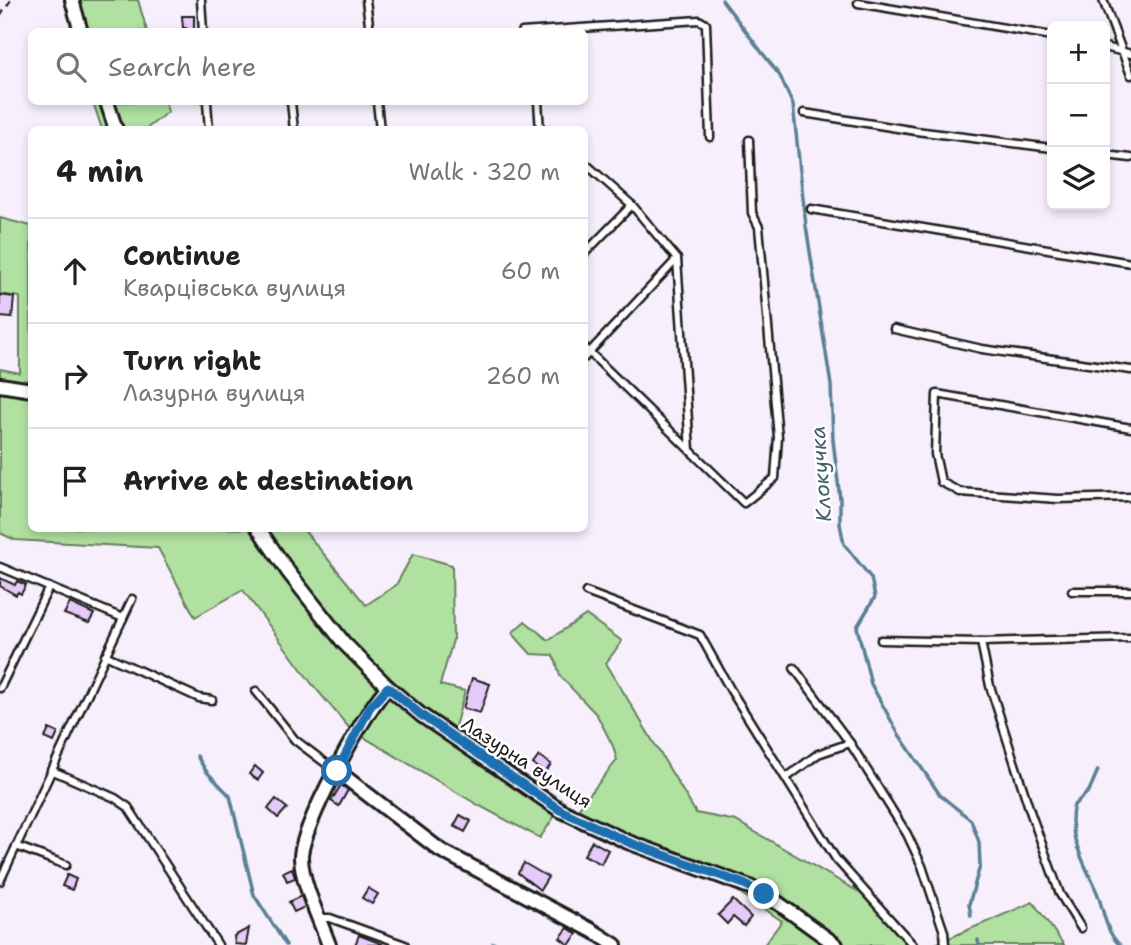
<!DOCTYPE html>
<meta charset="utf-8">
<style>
:root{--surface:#fff;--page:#f6f6f6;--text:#202124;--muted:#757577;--line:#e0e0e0}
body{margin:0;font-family:"Shantell Sans",sans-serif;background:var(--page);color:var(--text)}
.controls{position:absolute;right:21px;top:21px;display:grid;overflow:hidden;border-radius:10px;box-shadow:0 4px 10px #0003}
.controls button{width:63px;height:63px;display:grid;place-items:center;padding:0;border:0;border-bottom:2px solid var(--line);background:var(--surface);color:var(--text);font:35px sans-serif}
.stop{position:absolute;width:21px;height:21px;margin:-16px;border:5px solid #1f6fb2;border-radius:50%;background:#fff}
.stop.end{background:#1f6fb2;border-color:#fff;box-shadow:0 2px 7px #0008}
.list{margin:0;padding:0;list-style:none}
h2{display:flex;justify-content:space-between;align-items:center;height:91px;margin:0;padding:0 28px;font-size:30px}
h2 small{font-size:23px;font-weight:400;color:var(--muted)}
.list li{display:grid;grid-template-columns:46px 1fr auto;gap:21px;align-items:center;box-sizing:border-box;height:105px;padding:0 28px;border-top:2px solid var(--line)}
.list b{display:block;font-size:26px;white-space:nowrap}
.list p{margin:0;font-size:23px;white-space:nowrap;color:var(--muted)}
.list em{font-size:23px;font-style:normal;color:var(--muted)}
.icon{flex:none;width:38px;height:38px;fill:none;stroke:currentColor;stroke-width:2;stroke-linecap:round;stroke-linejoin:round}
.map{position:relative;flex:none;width:1131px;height:945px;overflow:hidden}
.search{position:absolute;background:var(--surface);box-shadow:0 4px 10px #0003;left:28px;top:28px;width:560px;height:77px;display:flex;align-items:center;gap:18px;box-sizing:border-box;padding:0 24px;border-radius:10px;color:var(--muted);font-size:26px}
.panel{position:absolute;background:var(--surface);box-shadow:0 4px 10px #0003;left:28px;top:126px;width:560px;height:406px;border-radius:10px}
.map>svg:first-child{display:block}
.green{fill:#b0e1a1;stroke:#667e5e;stroke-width:2}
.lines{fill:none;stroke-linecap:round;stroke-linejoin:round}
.stream{stroke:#598093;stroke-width:3.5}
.building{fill:#e6caf9;stroke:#1c1c1c;stroke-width:2}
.lane-casing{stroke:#1c1c1c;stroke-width:11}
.street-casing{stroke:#1c1c1c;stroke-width:18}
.path{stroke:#1c1c1c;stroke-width:2;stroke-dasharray:7 5;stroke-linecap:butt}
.lane{stroke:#fff;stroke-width:6}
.street{stroke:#fff;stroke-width:12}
.route{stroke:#1f6fb2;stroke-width:9}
.labels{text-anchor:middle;stroke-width:5;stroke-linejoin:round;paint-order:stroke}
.street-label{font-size:19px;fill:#1c1c1c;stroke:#fff}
.water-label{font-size:21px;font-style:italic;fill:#455f6b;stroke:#fff}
</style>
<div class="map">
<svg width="1131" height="945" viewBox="0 0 1131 945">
<rect width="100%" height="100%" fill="#f8effd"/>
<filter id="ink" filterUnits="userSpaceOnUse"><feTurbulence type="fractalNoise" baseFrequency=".0143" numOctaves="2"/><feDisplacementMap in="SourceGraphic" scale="14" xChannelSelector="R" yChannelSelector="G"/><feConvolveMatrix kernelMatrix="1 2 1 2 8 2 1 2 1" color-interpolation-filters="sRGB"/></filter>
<g filter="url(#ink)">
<g class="green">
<polygon points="64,0 138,0 147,31 73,31"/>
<polygon points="93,102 165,102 168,112 146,129 102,129"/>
<polygon points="0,218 31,226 32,528 303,529 366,605 396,585 413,554 452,565 453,640 440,685 465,691 454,730 564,802 540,838 478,805 350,729 312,684 243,590 195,617 158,548 15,540 0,533 0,369 20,373 20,297 0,294"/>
<polygon points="586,615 622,641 606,663 696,813 736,821 881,905 916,945 764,945 782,921 737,891 580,829 574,814 617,760 613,746 597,715 560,676 556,661 552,655 531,654 512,633 525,621 548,640"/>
<polygon points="1033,902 1064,945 933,945"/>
</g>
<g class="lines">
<g class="stream">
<polyline points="722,0 780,76 793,105 806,226 831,385 833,440 840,499 840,524 844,544 871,578 875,597 857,627 871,684 898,733 940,795 971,820 979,842 980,866 969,904 971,916"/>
<polyline points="197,756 206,771 230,796 254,895 286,945"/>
<path d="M1098 770 1089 791 1074 805C1065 834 1088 869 1098 895 1104 912 1106 933 1120 945"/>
<polyline points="978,940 979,945"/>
<polyline points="493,943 496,945"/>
</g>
</g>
<g class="building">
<polygon points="182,16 194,16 194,32 186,32 186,28 183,28"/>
<polygon points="0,295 14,297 12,318 0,317"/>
<polygon points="0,578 15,585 17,581 26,585 21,594 18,592 16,595 0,586"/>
<polygon points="70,603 94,614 89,623 64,614"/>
<polygon points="472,678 490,684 480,713 463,708"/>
<polygon points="49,729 58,733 54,742 45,738"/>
<polygon points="539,756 551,764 545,773 533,764"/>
<polygon points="255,766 263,773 258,780 249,774"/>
<polygon points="341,785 348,790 339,806 331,801"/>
<polygon points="276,799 287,808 278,818 268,809"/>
<polygon points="460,815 471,821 465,832 454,826"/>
<polygon points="592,841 608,850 601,864 584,855"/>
<polygon points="524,863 548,877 540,890 518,873"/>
<polygon points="292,868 295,878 287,881 283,872"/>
<polygon points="67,875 76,879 72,890 62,886"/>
<polygon points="368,888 378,894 372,904 362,898"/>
<polygon points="301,896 305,907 294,912 289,902"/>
<polygon points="733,900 751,917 744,926 733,917 727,924 718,915"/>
<polygon points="249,928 246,945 235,944 234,936"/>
<polygon points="568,928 577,934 569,945 560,938"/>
<polygon points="359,935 382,944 381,945 355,945"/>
</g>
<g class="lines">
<defs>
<g id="lane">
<polyline points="201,0 203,32"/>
<polyline points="366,0 370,32"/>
<polyline points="1103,0 1131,75"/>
<polyline points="858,3 1052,36"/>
<polyline points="522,32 699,20 706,24 710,137"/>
<polyline points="1105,47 1131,54"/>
<polyline points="207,102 209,130"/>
<polyline points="291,102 294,130"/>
<polyline points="377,102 380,130"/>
<polyline points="538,102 540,130"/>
<polyline points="804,113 916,131 1052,148"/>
<polyline points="1105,155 1131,158"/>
<polyline points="584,165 586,164 632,205 677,259 690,450"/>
<polyline points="811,209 1131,263"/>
<polyline points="584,254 632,205"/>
<polyline points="894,329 982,349 1131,370"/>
<polyline points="584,347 744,503 775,478 778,437 759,227 752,213 749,140"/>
<polyline points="584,358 677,259"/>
<polyline points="1131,428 937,394 935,454 941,482 960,492 1058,499 1131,497"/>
<polyline points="0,567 123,618"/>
<polyline points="1072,591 1131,591"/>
<polyline points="586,592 700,635 730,689 836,859 913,945"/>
<polyline points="881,640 981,642 1131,638"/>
<polyline points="981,642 990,686 1031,814 1060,894 1081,928"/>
<polyline points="105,655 199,698 212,700"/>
<polyline points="794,668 850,743 907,834 922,866 944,932 945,945"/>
<polyline points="0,688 49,587"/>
<polyline points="256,691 295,740 336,771"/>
<polyline points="51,770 115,798 128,807 218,945"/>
<polyline points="786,778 818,754 850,743"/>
<polyline points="16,846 66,865"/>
<polyline points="0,881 132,599"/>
<polyline points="319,918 330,918 405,945"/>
</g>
<g id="street">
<polyline points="72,0 81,32"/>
<polyline points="107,102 116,130"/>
<polyline points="0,385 32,390"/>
<polyline points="258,528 289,573 344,643 388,687 421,715 560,810 628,842 750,887 778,903 836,945"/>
<polyline points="337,771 440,850 593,931 615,945"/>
<path d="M329 945C320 920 302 884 301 858 300 829 366 708 388 687"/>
</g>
</defs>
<use href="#lane" class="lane-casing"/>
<use href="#street" class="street-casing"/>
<polyline class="path" points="0,16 11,0"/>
<use href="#lane" class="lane"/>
<use href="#street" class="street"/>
</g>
</g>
<g class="lines" filter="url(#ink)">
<polyline class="route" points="337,771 370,707 388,687 421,715 560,810 628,842 744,884 764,894"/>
</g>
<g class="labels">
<g class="street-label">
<text transform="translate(527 762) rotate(33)" y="7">Лазурна вулиця</text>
</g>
<g class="water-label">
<text transform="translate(821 474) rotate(-94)" y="7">Клокучка</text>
</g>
</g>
</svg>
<div class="controls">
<button>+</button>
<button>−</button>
<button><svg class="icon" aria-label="layers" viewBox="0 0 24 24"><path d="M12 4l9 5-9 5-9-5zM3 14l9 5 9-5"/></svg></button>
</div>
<div class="stop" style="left:337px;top:771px"></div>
<div class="stop end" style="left:764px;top:894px"></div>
<div class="search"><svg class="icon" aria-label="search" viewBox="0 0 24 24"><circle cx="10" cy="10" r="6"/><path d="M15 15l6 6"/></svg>Search here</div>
<section class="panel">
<h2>4 min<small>Walk · 320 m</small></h2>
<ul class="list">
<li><svg class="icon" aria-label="ahead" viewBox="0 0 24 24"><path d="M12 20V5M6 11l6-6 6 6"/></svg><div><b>Continue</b><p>Кварцівська вулиця</p></div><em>60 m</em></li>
<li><svg class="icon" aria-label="right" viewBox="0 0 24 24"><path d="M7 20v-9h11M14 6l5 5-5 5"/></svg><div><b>Turn right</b><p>Лазурна вулиця</p></div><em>260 m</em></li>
<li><svg class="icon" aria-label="arrive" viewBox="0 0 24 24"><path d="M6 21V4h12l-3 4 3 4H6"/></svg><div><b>Arrive at destination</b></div></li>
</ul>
</section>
</div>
